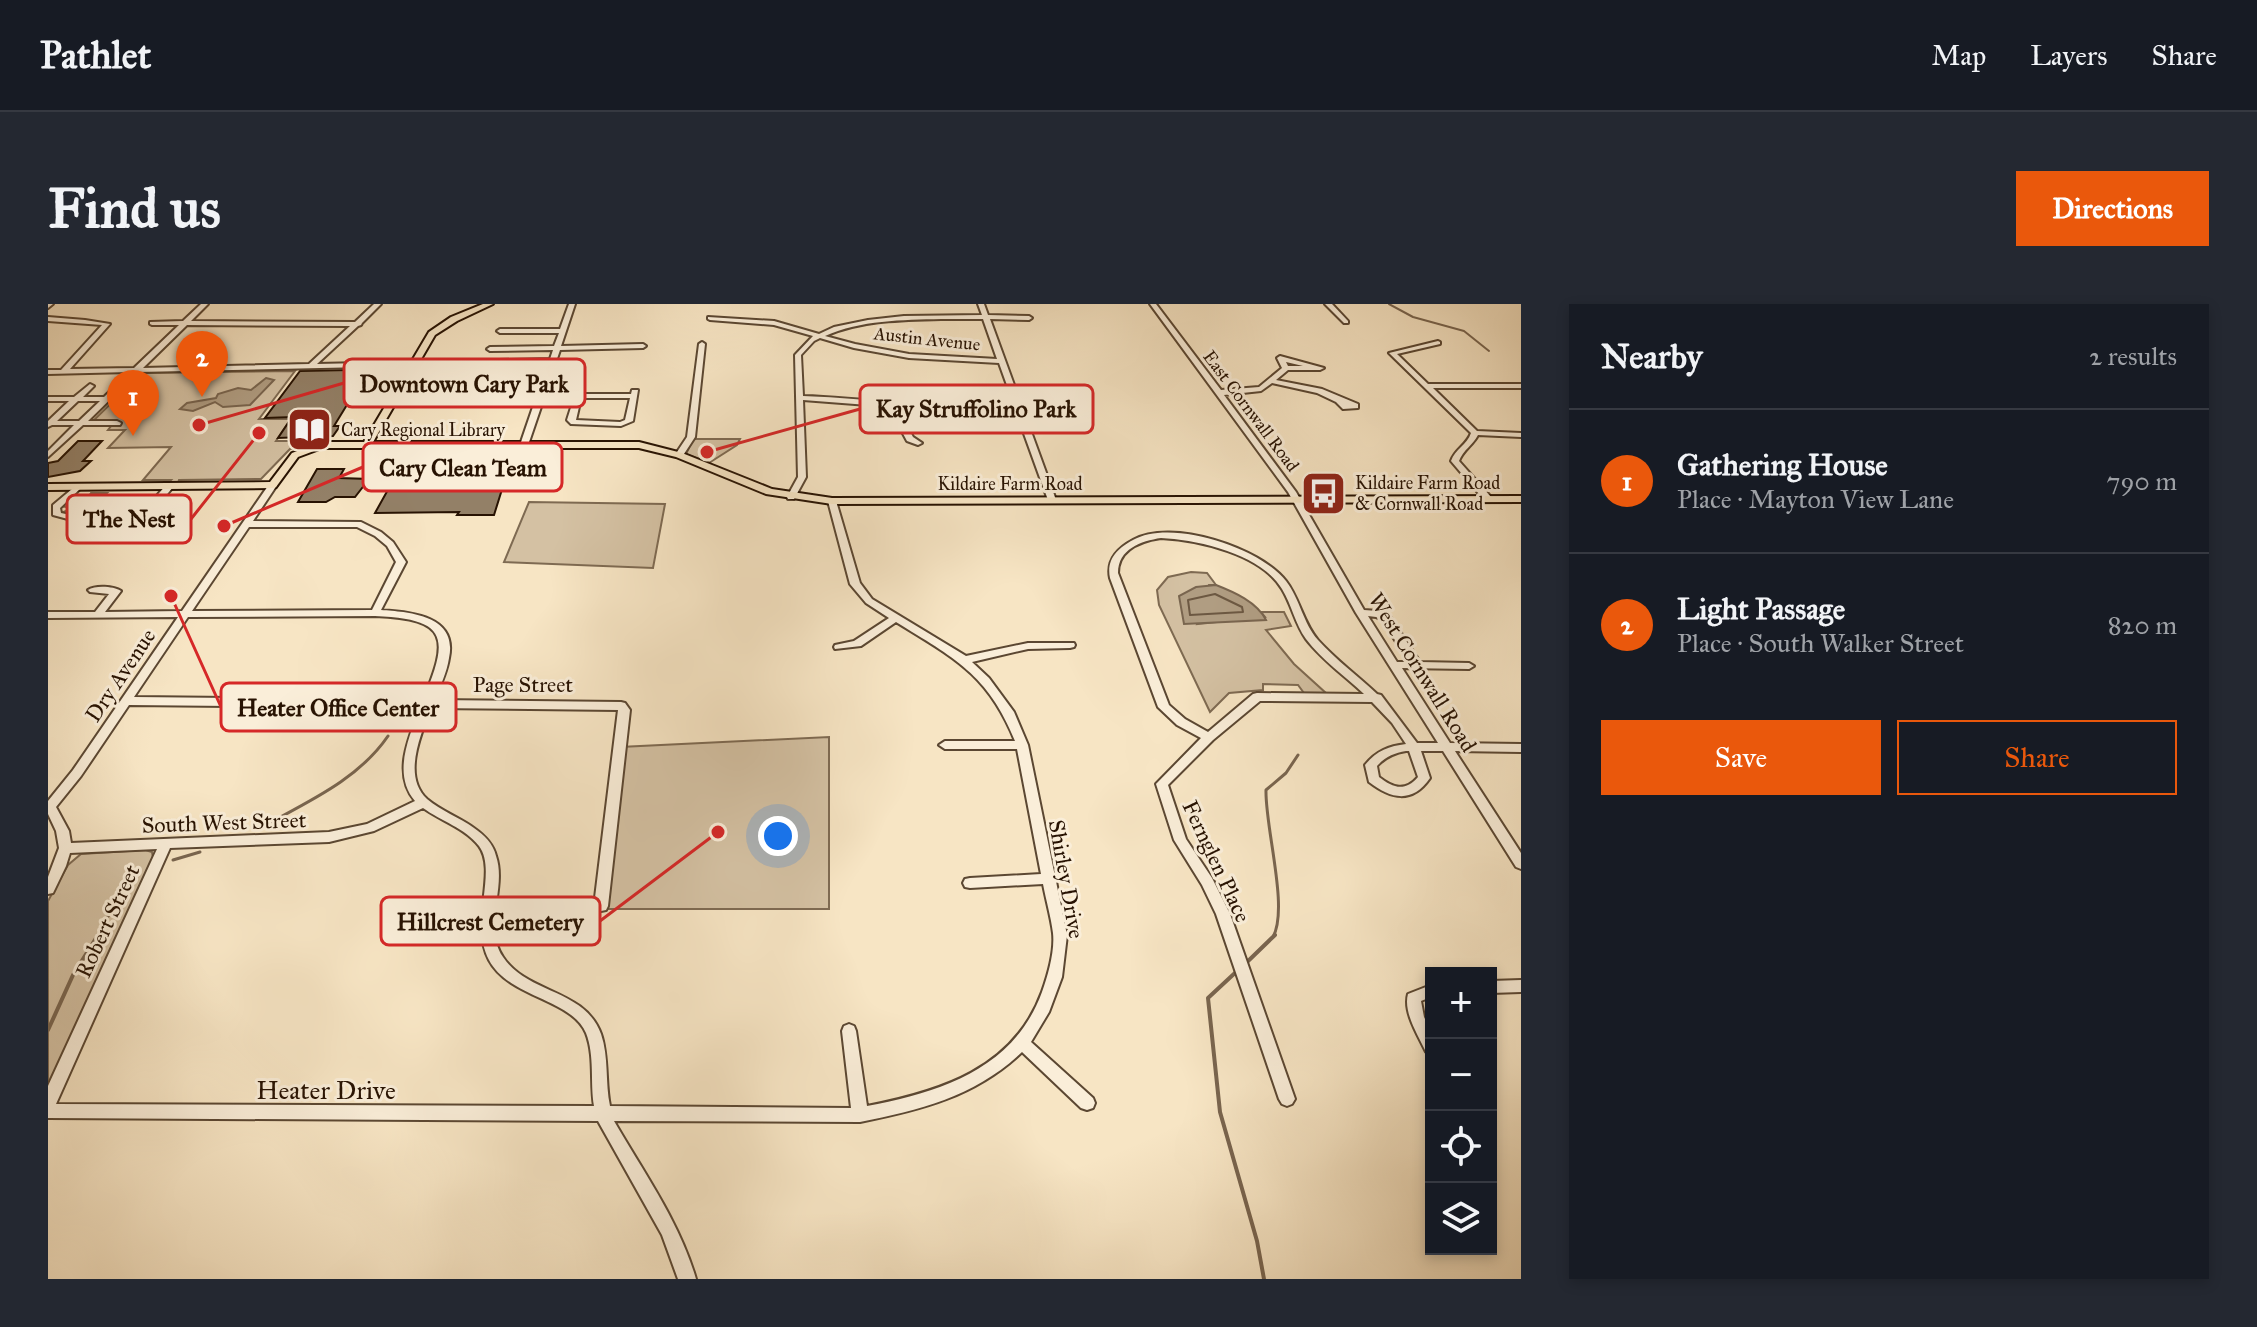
<!DOCTYPE html>
<meta charset="utf-8">
<style>
:root{--surface:#171b24;--page:#242831;--text:#f1f3f6;--muted:#9ea1a6;--line:#363941;--accent:#ea580c}
body{margin:0;font-family:"IM FELL Great Primer",serif;background:var(--page);color:var(--text)}
.controls{position:absolute;right:24px;bottom:24px;display:grid;overflow:hidden;border-radius:0px;box-shadow:0 4px 12px #0003}
.controls button{width:72px;height:72px;display:grid;place-items:center;padding:0;border:0;border-bottom:2px solid var(--line);background:var(--surface);color:var(--text);font:40px sans-serif}
.you{position:absolute;left:730px;top:532px;width:28px;height:28px;margin:-20px;border:6px solid #fff;border-radius:50%;background:#1a73e8;box-shadow:0 0 0 12px #1a73e833}
.badge{display:grid;place-items:center;width:52px;height:52px;border-radius:50%;background:var(--accent);color:#fff;font-size:26px;font-weight:700}
.pin{position:absolute;translate:-50% -66px;filter:drop-shadow(0 2px 4px #0008)}
.pin::after{content:'';position:absolute;top:42px;width:28px;height:24px;background:inherit;clip-path:polygon(0 0,100% 0,50% 100%)}
.list{margin:0;padding:0;list-style:none}
h2{display:flex;justify-content:space-between;align-items:center;height:104px;margin:0;padding:0 32px;font-size:34px}
h2 small{font-size:26px;font-weight:400;color:var(--muted)}
.list li{display:grid;grid-template-columns:52px 1fr auto;gap:24px;align-items:center;box-sizing:border-box;height:144px;padding:0 32px;border-top:2px solid var(--line)}
.list b{display:block;font-size:30px;white-space:nowrap}
.list p{margin:0;font-size:26px;white-space:nowrap;color:var(--muted)}
.list em{font-size:26px;font-style:normal;color:var(--muted)}
.actions{display:flex;gap:16px;padding:24px 32px}
.actions a{flex:1;padding:18px 0;border:2px solid var(--accent);border-radius:0px;text-align:center;font-size:28px;color:var(--accent)}
.actions .main{background:var(--accent);color:#fff}
.icon{flex:none;width:44px;height:44px;fill:none;stroke:currentColor;stroke-width:2;stroke-linecap:round;stroke-linejoin:round}
.map{position:relative;flex:none;width:1473px;height:975px;overflow:hidden;border-radius:0px}
header{display:flex;align-items:center;gap:48px;box-sizing:border-box;height:112px;padding:0 40px;background:var(--surface);border-bottom:2px solid var(--line)}
header strong{font-size:38px}
nav{display:flex;gap:44px;margin-inline-start:auto;font-size:28px}
.intro{display:flex;align-items:center;justify-content:space-between;box-sizing:border-box;height:192px;padding:0 48px}
h1{margin:0;font-size:56px}
.button{padding:20px 36px;border-radius:0px;background:var(--accent);color:#fff;font-size:28px;font-weight:700}
main{display:flex;gap:48px;padding:0 48px}
aside{flex:1;background:var(--surface);border-radius:0px;box-shadow:0 4px 12px #0003}
.map>svg:first-child{display:block}
.green{fill:#d4c1a3;stroke:#7e6a52;stroke-width:2}
.water{fill:#b09d82;stroke:#79654f;stroke-width:2}
.lines{fill:none;stroke-linecap:round;stroke-linejoin:round}
.shore{stroke:#6c5842;stroke-width:2}
.stream-far2{stroke:#79654f;stroke-width:2}
.stream-far1{stroke:#79654f;stroke-width:3}
.stream{stroke:#79654f;stroke-width:4}
.building{fill:#938067;stroke:#271202;stroke-width:2}
.minor-casing{stroke:#5b4732;stroke-width:4}
.major-casing{stroke:#271202;stroke-width:4}
.minor{fill:#faeed9;fill-rule:evenodd}
.major{fill:#f7e5c4;fill-rule:evenodd}
.labels{text-anchor:middle;stroke-width:6;stroke-linejoin:round;paint-order:stroke}
.far-street-label{font-size:18px;fill:#271202;stroke:#faeed9}
.far-poi-label{font-size:18px;fill:#271202;stroke:#faeed9;text-anchor:start}
.street-label{font-size:22px;fill:#271202;stroke:#faeed9}
.near-street-label{font-size:26px;fill:#271202;stroke:#faeed9}
.leader{fill:none;stroke:#d62828;stroke-width:3}
.callout-dot{fill:#d62828;stroke:#faeed9;stroke-width:3}
.callout{fill:#faeed9;stroke:#d62828;stroke-width:3}
.callout-label{font-size:24px;text-anchor:middle;font-weight:bold;fill:#271202}
</style>
<header>
<strong>Pathlet</strong>
<nav><a>Map</a><a>Layers</a><a>Share</a></nav>
</header>
<div class="intro"><h1>Find us</h1><a class="button">Directions</a></div>
<main>
<div class="map">
<svg width="1473" height="975" viewBox="0 0 1473 975">
<rect width="100%" height="100%" fill="#f7e5c4"/>
<filter id="stains"><feTurbulence type="fractalNoise" baseFrequency=".0025" numOctaves="4"/><feColorMatrix values="0 0 0 0 .2 0 0 0 0 .09 0 0 0 0 .02 0 0 0 .5 -.17"/></filter>
<radialGradient id="worn" r=".72"><stop offset=".6" stop-color="#630" stop-opacity="0"/><stop offset="1" stop-color="#630" stop-opacity=".3"/></radialGradient>
<g class="green">
<polygon points="247,67 211,115 243,115 228,137 279,137 242,145 213,175 131,176 130,179 121,178 123,176 95,176 123,143 60,144 77,126 60,126 67,117 45,117 94,69"/>
<polygon points="645,135 692,135 689,141 661,159 638,150"/>
<path d="M43 189H59L54 194C76 198 93 191 113 191L95 212 56 217 15 212 13 209 25 204 12 202 24 190 41 192Z"/>
<polygon points="481,198 617,200 605,264 456,258"/>
<polygon points="1143,268 1159,269 1168,281 1161,281 1149,320 1217,313 1213,308 1236,308 1243,322 1218,326 1246,360 1279,390 1256,389 1250,381 1215,380 1215,386 1181,389 1162,408 1111,301 1109,286 1120,273"/>
<polygon points="781,433 781,605 549,605 572,443"/>
<polygon points="97,546 104,548 105,554 0,786 0,597 20,561 33,550"/>
</g>
<g class="water">
<polygon points="218,74 226,76 202,101 175,103 167,98 145,107 132,105 139,99 168,94 170,90 190,84 203,86"/>
<path d="M1168 281C1186 288 1209 298 1218 316L1136 320 1131 292 1148 283Z"/>
</g>
<g class="lines">
<polygon class="shore" points="1167,290 1194,303 1195,308 1142,311 1140,296"/>
<polyline class="stream-far2" points="1341,0 1365,13 1416,27 1441,47"/>
<g class="stream-far1">
<path d="M214 523C259 498 310 476 340 432"/>
<polyline points="125,556 152,548"/>
<path d="M49 633C63 610 70 586 87 566"/>
<path d="M1225 633C1241 604 1217 524 1218 486L1238 469 1250 451"/>
</g>
<g class="stream">
<polyline points="1197,660 1227,631"/>
<polyline points="1188,668 1160,694 1172,808 1209,937 1216,975"/>
<polyline points="0,726 25,671 50,631"/>
</g>
</g>
<g class="building">
<polygon points="352,65 344,79 313,78 286,122 292,122 285,132 230,134 244,113 217,114 252,67"/>
<polygon points="30,137 54,137 35,157 43,157 32,167 0,173 0,159 10,157"/>
<polygon points="449,160 473,160 472,163 480,163 477,170 481,170 479,179 456,179 446,211 409,211 411,208 327,209 351,166 424,165"/>
<polygon points="269,165 296,165 291,174 321,175 307,193 287,193 278,198 250,198"/>
</g>
<g class="lines">
<defs>
<g id="minor">
<polygon points="0,0 5,0 0,4"/>
<path d="M153 0H160L143 17 307 18 326 0H333L314 19 313 21 310 22 269 60 502 55 505 46 442 47 439 45 442 43 506 42 511 29H452L449 27 452 25H512L521 0H527L513 42 595 40 598 42 595 44 512 46 497 90H583L584 86H590L585 117 573 122 523 120 519 116 526 94H496L480 141 473 143 472 141 500 59 90 68 40 117H69L73 119 72 121H35L0 153V147L26 121H4L0 123V117L21 97H0V93H26L42 80 46 82 35 93H56L82 68 0 70V66H13L54 21 0 17V13L37 16 62 20 22 65 86 64 131 21H104L102 20V18L135 17ZM139 21 302 22 261 60 95 64ZM533 94H582L577 116 572 118 528 116ZM30 97H52L31 117H9Z"/>
<path d="M930 0H936L940 11 981 12 984 14 981 16 942 15 1008 196 1007 198 1000 196 970 113 866 105 860 124 865 133 874 139 870 141 859 137 852 124 859 104 755 96 758 173 746 195H740L739 193 750 173 747 51 765 32 726 21 662 16 660 15V13L726 17 771 30 786 23 820 16 856 12 934 11ZM893 15H935L949 55 861 50 807 40 777 32C813 16 854 16 893 15ZM772 34 806 44 861 54 951 59 969 109C897 107 827 94 755 92L753 51 766 37Z"/>
<path d="M1102 0H1108L1173 86 1211 83 1234 64 1229 54 1232 52 1276 64 1272 66H1240L1228 76 1274 85 1310 100V104L1295 105 1288 98 1269 89 1224 79 1213 87 1176 91 1248 188 1316 306 1330 307 1342 312 1372 358 1421 359 1426 362 1421 365 1354 364 1402 439 1473 440V448L1407 447 1473 549V565L1468 563 1395 447H1373L1382 474C1364 500 1343 495 1321 478L1317 461C1328 447 1341 442 1358 440L1344 419 1324 398 1212 397 1165 436 1120 481 1138 535 1164 574 1182 610 1247 795 1244 800 1239 802 1234 800 1231 795 1168 610 1154 581 1126 536 1108 480 1153 434 1129 421 1110 403 1062 274C1058 255 1070 244 1085 236 1123 214 1213 244 1238 277 1252 295 1255 319 1270 336 1288 356 1310 372 1329 390L1333 391 1369 439H1390L1308 309 1240 188ZM1238 58 1255 62H1240ZM1113 234C1151 236 1213 250 1234 285 1244 301 1247 320 1258 335 1274 356 1297 372 1316 390L1209 389 1205 390 1160 428 1137 415 1121 401 1070 269C1070 245 1093 237 1113 234ZM1320 312 1328 313 1334 316 1361 358H1349ZM1358 447H1361L1370 473C1357 488 1345 484 1331 473L1329 462C1337 453 1346 449 1358 447Z"/>
<polygon points="1277,0 1284,0 1300,17 1300,19 1296,19"/>
<path d="M1390 37 1392 38V40L1349 50 1380 80H1473V84H1385L1429 127 1473 129V133L1430 131C1425 141 1415 146 1411 157L1443 193V197H1437L1403 157C1407 145 1419 141 1423 129L1341 49Z"/>
<polygon points="654,38 657,40 647,133 634,153 631,153 627,151 639,133 651,40"/>
<path d="M225 178 229 181 205 217 313 218 333 228 345 238 358 258 333 306C363 308 410 312 401 354 399 368 392 383 386 396L573 398 577 399 582 406 560 602 558 606 553 607 548 606 546 602 570 406 383 404C373 430 354 472 379 495 393 507 411 513 426 524 436 531 445 539 448 552 459 584 434 622 455 653 479 690 537 685 553 730 561 753 557 779 562 802L803 804 794 727 796 722 801 720 806 722 808 727 819 802C892 788 966 765 994 688 1000 671 1007 647 1005 629 1003 613 998 596 995 580L922 584 917 583 915 579 917 575 922 574 993 570 969 445H897L891 441 897 437H967C940 370 906 354 848 318L813 342 787 345 786 343 787 341 806 337 841 314 818 299 802 280 780 197 781 195 788 197 812 279 824 295 918 352 980 339H1026L1027 341 1026 343 1022 344 980 345 924 358 941 374 966 408 980 441 1019 631 1014 673 1001 708 983 738 1045 794 1047 799 1045 804 1039 806 1033 804 974 748C928 792 873 806 812 818L566 817C596 869 631 917 648 975H630L614 931 550 817 0 814V782L109 545 22 549 18 562 5 589 0 590V573L11 544 8 527 0 510V497L25 466 130 313 0 314V308H47L61 290 42 288 40 286C47 281 66 282 73 287L57 308 134 307 222 179ZM201 223H309L327 232 339 242 348 258 324 306 144 307ZM327 312C401 315 401 334 375 396L86 393 140 313ZM81 401 372 404C361 433 344 470 367 497L319 520 281 528 23 539 21 527 8 503 33 472ZM375 504C393 517 417 524 431 542 450 567 421 619 441 656 461 694 524 695 538 729 547 752 542 779 546 802L8 800 122 544 281 538 326 527Z"/>
<polygon points="30,180 34,183 12,204 13,209 46,216 91,212 119,180 126,182 97,216 46,222 5,211 5,201"/>
<polygon points="1473,676 1473,688 1443,689 1443,677"/>
<path d="M1383 681V693L1373 697 1376 713 1383 727V750L1378 748C1370 731 1355 708 1360 690Z"/>
</g>
<polygon id="major" points="435,0 445,0 409,17 387,31 325,138 591,138 634,149 724,185 784,194 1473,192 1473,198 784,200 718,190 628,153 591,144 274,144 250,153 228,183 225,184 0,186 0,180 222,178 244,149 273,138 316,138 381,28 403,13"/>
</defs>
<use href="#minor" class="minor-casing"/>
<use href="#major" class="major-casing"/>
<use href="#minor" class="minor"/>
<use href="#major" class="major"/>
</g>
<defs>
<symbol id="library-square" viewBox="-11 -11 22 22"><rect x="-9" y="-9" width="18" height="18" rx="4" fill="#8f2418" stroke="#faeed9"/><path d="M-6-4Q-3-5.5-.7-3.5V5Q-3 3-6 4ZM6-4Q3-5.5 .7-3.5V5Q3 3 6 4Z" fill="#fff"/></symbol>
<symbol id="bus-square" viewBox="-11 -11 22 22"><rect x="-9" y="-9" width="18" height="18" rx="4" fill="#8f2418" stroke="#faeed9"/><path d="M-5-6H5V4H4V6H2V4H-2V6H-4V4H-5ZM-3.5-4V0h7V-4ZM-3.5 1.2v1.5H-2V1.2ZM2 1.2v1.5H3.5V1.2Z" fill="#fff"/></symbol>
</defs>
<g fill-rule="evenodd">
<use href="#library-square" x="236" y="100" width="51" height="51"/>
<use href="#bus-square" x="1250" y="164" width="51" height="51"/>
</g>
<g class="labels">
<g class="far-street-label">
<text transform="translate(879 35) rotate(6)" y="6">Austin Avenue</text>
<text transform="translate(1203 107) rotate(53)" y="6">East Cornwall Road</text>
<text x="962" y="186">Kildaire Farm Road</text>
</g>
<g class="far-poi-label">
<text x="293" y="132">Cary Regional Library</text>
<text x="1307" y="185">Kildaire Farm Road<tspan x="1307" dy="21">&amp; Cornwall Road</tspan></text>
</g>
<g class="street-label">
<text transform="translate(1375 368) rotate(58)" y="8">West Cornwall Road</text>
<text transform="translate(72 371) rotate(-56)" y="8">Dry Avenue</text>
<text x="475" y="388">Page Street</text>
<text transform="translate(176 518) rotate(-2)" y="8">South West Street</text>
<text transform="translate(1169 557) rotate(65)" y="8">Fernglen Place</text>
<text transform="translate(1019 575) rotate(80)" y="8">Shirley Drive</text>
<text transform="translate(59 617) rotate(-65)" y="8">Robert Street</text>
</g>
<g class="near-street-label">
<text x="278" y="795">Heater Drive</text>
</g>
</g>
<path class="leader" d="M151 121L296 79M659 148L812 105M176 222L315 163M211 129L143 215M123 292L173 403M670 528L552 617"/>
<g class="callout-dot">
<circle cx="151" cy="121" r="8"/>
<circle cx="659" cy="148" r="8"/>
<circle cx="176" cy="222" r="8"/>
<circle cx="211" cy="129" r="8"/>
<circle cx="123" cy="292" r="8"/>
<circle cx="670" cy="528" r="8"/>
</g>
<g class="callout">
<rect x="296" y="55" width="241" height="48" rx="8"/>
<rect x="812" y="81" width="233" height="48" rx="8"/>
<rect x="315" y="139" width="199" height="48" rx="8"/>
<rect x="19" y="191" width="124" height="48" rx="8"/>
<rect x="173" y="379" width="235" height="48" rx="8"/>
<rect x="333" y="593" width="219" height="48" rx="8"/>
</g>
<g class="callout-label">
<text x="416" y="88">Downtown Cary Park</text>
<text x="928" y="113">Kay Struffolino Park</text>
<text x="415" y="172">Cary Clean Team</text>
<text x="81" y="223">The Nest</text>
<text x="290" y="412">Heater Office Center</text>
<text x="442" y="626">Hillcrest Cemetery</text>
</g>
<rect width="100%" height="100%" filter="url(#stains)"/>
<rect width="100%" height="100%" fill="url(#worn)"/>
</svg>
<div class="controls">
<button>+</button>
<button>−</button>
<button><svg class="icon" aria-label="locate" viewBox="0 0 24 24"><circle cx="12" cy="12" r="6"/><path d="M12 2v4M12 18v4M2 12h4M18 12h4"/></svg></button>
<button><svg class="icon" aria-label="layers" viewBox="0 0 24 24"><path d="M12 4l9 5-9 5-9-5zM3 14l9 5 9-5"/></svg></button>
</div>
<div class="you"></div>
<div class="pin badge" style="left:85px;top:132px">1</div>
<div class="pin badge" style="left:154px;top:93px">2</div>
</div>
<aside>
<h2>Nearby<small>2 results</small></h2>
<ul class="list">
<li><span class="badge">1</span><div><b>Gathering House</b><p>Place · Mayton View Lane</p></div><em>790 m</em></li>
<li><span class="badge">2</span><div><b>Light Passage</b><p>Place · South Walker Street</p></div><em>820 m</em></li>
</ul>
<div class="actions"><a class="main">Save</a><a>Share</a></div>
</aside>
</main>
